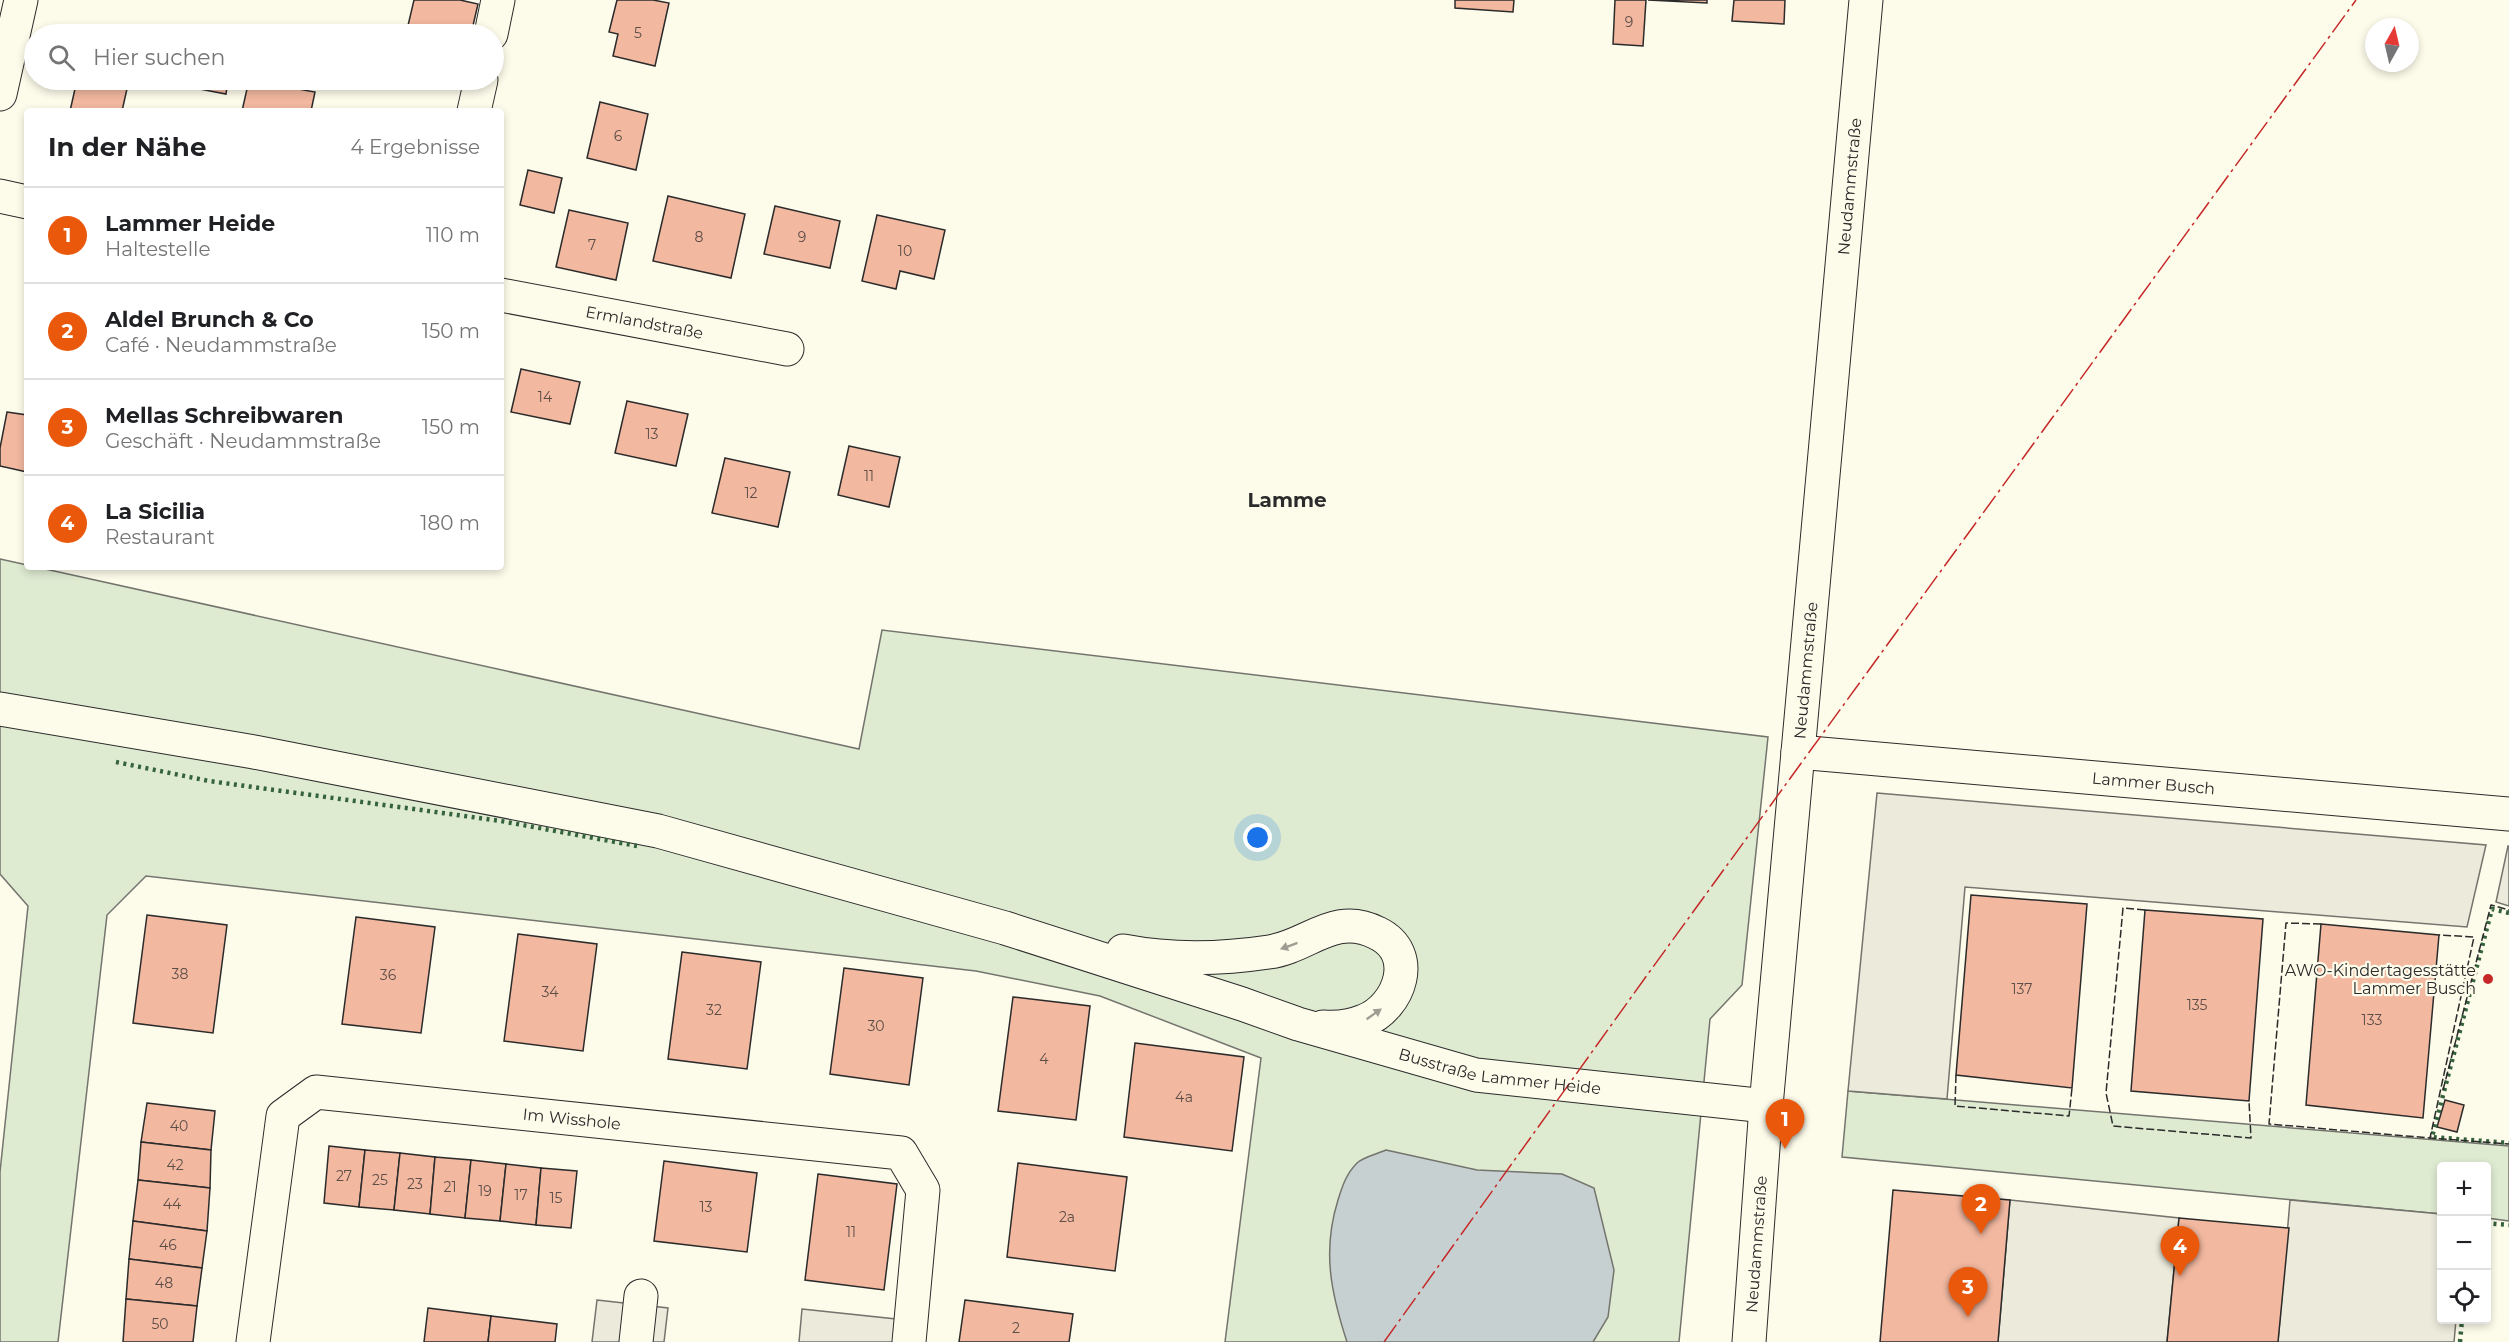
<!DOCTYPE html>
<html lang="de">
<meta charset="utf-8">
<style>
:root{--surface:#fff;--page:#f6f6f6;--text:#202124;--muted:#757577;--line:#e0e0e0;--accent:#ea580c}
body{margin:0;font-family:Montserrat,sans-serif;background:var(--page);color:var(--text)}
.controls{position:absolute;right:18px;bottom:18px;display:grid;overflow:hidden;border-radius:6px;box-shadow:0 3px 9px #0003}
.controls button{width:54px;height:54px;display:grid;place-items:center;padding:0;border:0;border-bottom:2px solid var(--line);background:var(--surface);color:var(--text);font:30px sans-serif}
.compass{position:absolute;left:2365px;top:18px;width:54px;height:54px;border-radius:50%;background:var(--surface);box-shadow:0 3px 9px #0003;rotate:8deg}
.you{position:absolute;left:1258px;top:838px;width:21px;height:21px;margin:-15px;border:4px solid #fff;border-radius:50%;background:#1a73e8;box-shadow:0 0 0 9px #1a73e833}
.badge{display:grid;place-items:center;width:39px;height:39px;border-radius:50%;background:var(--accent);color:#fff;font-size:20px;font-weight:700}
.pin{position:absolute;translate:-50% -50px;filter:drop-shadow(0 2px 3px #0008)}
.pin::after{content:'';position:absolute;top:32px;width:21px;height:18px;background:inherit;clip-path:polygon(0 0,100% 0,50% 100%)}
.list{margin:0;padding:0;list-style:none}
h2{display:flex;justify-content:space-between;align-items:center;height:78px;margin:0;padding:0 24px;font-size:26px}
h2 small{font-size:20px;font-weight:400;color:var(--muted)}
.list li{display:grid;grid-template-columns:39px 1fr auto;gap:18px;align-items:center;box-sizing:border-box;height:96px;padding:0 24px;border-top:2px solid var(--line)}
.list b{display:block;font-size:22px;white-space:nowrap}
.list p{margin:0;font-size:20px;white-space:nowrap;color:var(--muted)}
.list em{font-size:20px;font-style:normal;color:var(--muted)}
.icon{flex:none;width:33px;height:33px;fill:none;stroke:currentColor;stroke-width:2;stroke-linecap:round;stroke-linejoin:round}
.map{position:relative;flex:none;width:2509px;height:1342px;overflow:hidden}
.search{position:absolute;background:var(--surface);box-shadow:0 3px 9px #0003;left:24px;top:24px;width:480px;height:66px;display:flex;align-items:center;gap:15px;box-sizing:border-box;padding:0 21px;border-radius:33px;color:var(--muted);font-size:22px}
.panel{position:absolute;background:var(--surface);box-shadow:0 3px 9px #0003;left:24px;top:108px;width:480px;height:462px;border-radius:6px}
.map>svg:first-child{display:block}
.green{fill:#deebd1;stroke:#74746e;stroke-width:1.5}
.parking{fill:#eceadb;stroke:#74746e;stroke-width:1.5}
.water{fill:#c7d0d0;stroke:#74746e;stroke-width:1.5}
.building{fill:#f2b8a0;stroke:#2b2b2b;stroke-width:1.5}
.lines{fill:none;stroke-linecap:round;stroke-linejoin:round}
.minor-casing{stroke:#2b2b2b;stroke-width:35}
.major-casing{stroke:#2b2b2b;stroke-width:35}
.minor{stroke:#fdfbea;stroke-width:33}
.major{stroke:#fdfbea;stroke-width:33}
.hedge{stroke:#34623c;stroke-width:4.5;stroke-dasharray:3 4.5;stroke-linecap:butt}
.fence{stroke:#2b2b2b;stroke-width:1.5;stroke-dasharray:8 3;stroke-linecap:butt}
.power{stroke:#c62828;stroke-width:1.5;stroke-dasharray:21 4.5 3 4.5;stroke-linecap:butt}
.oneway{fill:#9e9d94}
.poi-dot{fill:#c62828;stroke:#fdfbea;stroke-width:2}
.labels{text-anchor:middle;stroke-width:4.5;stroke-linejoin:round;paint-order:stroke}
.number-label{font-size:14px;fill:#5d4e48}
.street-label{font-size:16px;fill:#2b2b2b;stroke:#fdfbea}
.poi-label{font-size:16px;fill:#2b2b2b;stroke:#fdfbea;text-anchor:end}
.quarter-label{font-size:20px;font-weight:bold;fill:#2b2b2b;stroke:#fdfbea}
</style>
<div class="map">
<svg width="2509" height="1342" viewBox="0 0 2509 1342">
<rect width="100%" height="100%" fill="#fdfbea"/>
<g class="green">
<polygon points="0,559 859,749 882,630 1768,737 1742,985 1710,1019 1679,1342 1225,1342 1261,1058 1100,996 976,971 146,876 107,915 58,1342 0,1342 0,1172 28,906 0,874"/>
<polygon points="1848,1091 2509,1146 2509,1221 2487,1218 2486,1166 2442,1166 2441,1214 1842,1157"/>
</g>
<g class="parking">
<polygon points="1877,793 2486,845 2467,927 1965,887 1947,1099 1848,1091"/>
<polygon points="2508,846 2509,846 2509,906 2496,902"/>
<polygon points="2010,1200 2179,1218 2167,1342 1998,1342"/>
<polygon points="2290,1200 2441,1214 2442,1320 2456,1320 2454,1342 2278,1342"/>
<polygon points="597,1300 668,1308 664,1342 592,1342"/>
<polygon points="802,1309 896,1319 894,1342 799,1342"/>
</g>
<path class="water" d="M1386 1150 1477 1170 1562 1174 1594 1188 1614 1270 1608 1317 1593 1342H1347C1331 1293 1322 1251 1338 1200 1342 1187 1346 1174 1357 1163 1363 1157 1377 1154 1386 1150Z"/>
<g class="building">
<polygon points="414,0 460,0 478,4 471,34 406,34"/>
<polygon points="617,0 653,0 669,3 655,66 613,56 618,34 609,32"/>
<polygon points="1455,0 1514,0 1513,12 1455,8"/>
<polygon points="1615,0 1646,0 1643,46 1613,44"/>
<polygon points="1648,0 1707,0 1707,3"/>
<polygon points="1734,0 1785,0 1784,24 1732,21"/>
<polygon points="77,80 129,80 122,111 70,111"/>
<polygon points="196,80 228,80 226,94 194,88"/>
<polygon points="249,80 315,92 311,111 242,111"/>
<polygon points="600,102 648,114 636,170 587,158"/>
<polygon points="528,170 562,178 554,213 520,205"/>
<polygon points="668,196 745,214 731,278 653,261"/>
<polygon points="775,206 840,221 830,268 764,254"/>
<polygon points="569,210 628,223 616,280 556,267"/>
<polygon points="877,215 945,230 934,279 900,271 896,289 862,281"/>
<polygon points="521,369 580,382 570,424 511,412"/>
<polygon points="627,401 688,414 676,466 615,453"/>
<polygon points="7,412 27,415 27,472 0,466 0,448"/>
<polygon points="849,446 900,457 889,507 838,495"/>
<polygon points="725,458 790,472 778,527 712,513"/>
<polygon points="1971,895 2087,904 2072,1088 1956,1075"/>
<polygon points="2145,910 2263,919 2249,1101 2131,1091"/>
<polygon points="147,915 227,925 213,1033 133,1023"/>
<polygon points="356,917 435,927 421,1033 342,1024"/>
<polygon points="2321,924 2439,935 2423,1118 2306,1105"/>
<polygon points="518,934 597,944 583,1051 504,1041"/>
<polygon points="682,952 761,962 747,1069 668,1059"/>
<polygon points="844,968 923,978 909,1085 830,1074"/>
<polygon points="1013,997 1090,1006 1076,1120 998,1111"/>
<polygon points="1135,1043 1244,1057 1232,1151 1124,1137"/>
<polygon points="2445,1100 2464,1105 2457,1132 2437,1127"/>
<polygon points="147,1103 215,1111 211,1150 141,1142"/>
<polygon points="141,1142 211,1150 210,1188 138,1180"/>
<polygon points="329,1146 365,1150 359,1207 324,1203"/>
<polygon points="365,1150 400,1153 394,1210 359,1207"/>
<polygon points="400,1153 435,1157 430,1214 394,1210"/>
<polygon points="435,1157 471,1160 465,1218 430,1214"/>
<polygon points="471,1160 506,1164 500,1221 465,1218"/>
<polygon points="664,1161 757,1173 747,1252 654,1241"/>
<polygon points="1018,1163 1127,1177 1115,1271 1007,1257"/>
<polygon points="506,1164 541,1168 536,1225 500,1221"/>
<polygon points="541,1168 577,1171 571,1228 536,1225"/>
<polygon points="818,1174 897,1184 884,1290 805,1280"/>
<polygon points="138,1180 210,1188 207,1231 133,1221"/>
<polygon points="1893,1190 2010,1200 1998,1342 1880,1342"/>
<polygon points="2179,1218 2289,1228 2278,1342 2167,1342"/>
<polygon points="133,1221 207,1231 202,1268 129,1259"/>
<polygon points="129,1259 202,1268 197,1306 126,1299"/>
<polygon points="126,1299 197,1306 193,1342 123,1342"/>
<polygon points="965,1300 1073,1314 1069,1342 959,1342"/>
<polygon points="428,1308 491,1316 488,1342 424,1342"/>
<polygon points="491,1316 557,1324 555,1342 488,1342"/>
</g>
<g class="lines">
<defs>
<g id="minor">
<polyline points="491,34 498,0"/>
<polyline points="0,94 21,0"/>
<polyline points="474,111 481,80"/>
<polyline points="0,196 27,202"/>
<path id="s1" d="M501 295 787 349"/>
<path id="s2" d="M0 709 254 752 658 831 1005 928 1242 1004 1298 1024 1476 1075 1766 1106"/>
<path id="s3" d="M1798 752 2509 814"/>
<path d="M1123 951C1170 960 1222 959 1269 952 1308 947 1334 911 1377 933 1419 953 1400 1007 1364 1021 1352 1026 1336 1028 1323 1027"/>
<path id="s4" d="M253 1342 283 1116 316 1092 901 1153 923 1190 909 1342"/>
<polyline points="636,1342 641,1296"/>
</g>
<g id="major">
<path id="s5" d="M1749 1342 1766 1106 1866 0"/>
</g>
</defs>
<use href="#minor" class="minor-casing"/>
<use href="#major" class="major-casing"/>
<use href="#minor" class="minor"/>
<use href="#major" class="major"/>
<g class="hedge">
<polyline points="116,762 209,781 501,821 637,846"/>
<polyline points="2509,913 2492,909 2432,1137 2509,1143"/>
<polyline points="2486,1223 2509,1225"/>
<polyline points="2460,1342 2462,1320"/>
</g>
<g class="fence">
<polyline points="2145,910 2123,908 2106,1093 2113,1126 2251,1138 2249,1101"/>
<polyline points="2321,924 2286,923 2269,1124 2430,1138 2474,937 2439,935"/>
<polyline points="1956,1075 1955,1106 2069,1116 2072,1088"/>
<polyline points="2443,1090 2491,905 2509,910"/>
<polyline points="2431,1136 2430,1138 2509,1144"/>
</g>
<polyline class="power" points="1384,1342 1645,978 2356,0"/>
</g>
<defs><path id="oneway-solid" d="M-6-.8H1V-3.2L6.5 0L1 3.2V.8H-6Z" transform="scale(1.5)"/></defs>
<g class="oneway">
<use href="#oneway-solid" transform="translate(1289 946) rotate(160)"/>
<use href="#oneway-solid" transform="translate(1374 1014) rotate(-35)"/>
</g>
<circle class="poi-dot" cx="2488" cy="979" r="6"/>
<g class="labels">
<g class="number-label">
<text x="1629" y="27">9</text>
<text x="638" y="38">5</text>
<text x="618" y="141">6</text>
<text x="699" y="242">8</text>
<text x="802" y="242">9</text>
<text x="592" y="250">7</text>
<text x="905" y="256">10</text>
<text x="545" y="402">14</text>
<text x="652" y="439">13</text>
<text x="869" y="481">11</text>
<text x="751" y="498">12</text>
<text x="180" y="979">38</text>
<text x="388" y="980">36</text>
<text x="2022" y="994">137</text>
<text x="550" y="997">34</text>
<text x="2197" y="1010">135</text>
<text x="714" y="1015">32</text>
<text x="2372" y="1025">133</text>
<text x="876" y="1031">30</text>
<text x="1044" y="1064">4</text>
<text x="1184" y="1102">4a</text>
<text x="179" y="1131">40</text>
<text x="175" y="1170">42</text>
<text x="344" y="1181">27</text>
<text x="380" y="1185">25</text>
<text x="415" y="1189">23</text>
<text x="450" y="1192">21</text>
<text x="485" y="1196">19</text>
<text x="521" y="1200">17</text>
<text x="556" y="1203">15</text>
<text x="172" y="1209">44</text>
<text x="706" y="1212">13</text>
<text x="1067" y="1222">2a</text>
<text x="851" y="1237">11</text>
<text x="168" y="1250">46</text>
<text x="164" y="1288">48</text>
<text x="160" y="1329">50</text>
<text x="1016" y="1333">2</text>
</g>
<g class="street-label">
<text dy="6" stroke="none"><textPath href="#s5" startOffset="1160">Neudammstraße</textPath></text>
<text dy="6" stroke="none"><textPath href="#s1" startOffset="146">Ermlandstraße</textPath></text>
<text dy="6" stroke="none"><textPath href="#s5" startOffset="674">Neudammstraße</textPath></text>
<text dy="6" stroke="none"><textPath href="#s3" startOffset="357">Lammer Busch</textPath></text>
<text dy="6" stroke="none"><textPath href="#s2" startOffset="1546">Busstraße Lammer Heide</textPath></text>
<text dy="6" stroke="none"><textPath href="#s4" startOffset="526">Im Wisshole</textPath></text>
<text dy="6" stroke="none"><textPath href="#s5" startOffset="98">Neudammstraße</textPath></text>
</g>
<g class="poi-label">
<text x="2476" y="976">AWO-Kindertagesstätte<tspan x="2476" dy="18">Lammer Busch</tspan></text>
</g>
<g class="quarter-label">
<text x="1287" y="507">Lamme</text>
</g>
</g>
</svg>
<div class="controls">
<button>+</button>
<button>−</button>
<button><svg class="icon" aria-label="locate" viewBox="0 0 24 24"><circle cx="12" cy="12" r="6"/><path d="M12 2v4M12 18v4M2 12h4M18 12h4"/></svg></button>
</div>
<svg class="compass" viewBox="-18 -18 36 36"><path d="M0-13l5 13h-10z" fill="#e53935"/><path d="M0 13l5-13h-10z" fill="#757577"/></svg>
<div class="you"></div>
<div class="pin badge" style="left:1785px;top:1149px">1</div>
<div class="pin badge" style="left:1981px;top:1234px">2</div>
<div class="pin badge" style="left:1968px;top:1317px">3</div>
<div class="pin badge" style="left:2180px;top:1276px">4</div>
<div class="search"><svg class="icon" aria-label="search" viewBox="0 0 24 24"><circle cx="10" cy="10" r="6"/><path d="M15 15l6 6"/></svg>Hier suchen</div>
<section class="panel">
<h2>In der Nähe<small>4 Ergebnisse</small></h2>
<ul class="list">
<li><span class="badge">1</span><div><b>Lammer Heide</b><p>Haltestelle</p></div><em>110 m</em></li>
<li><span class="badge">2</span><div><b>Aldel Brunch &amp; Co</b><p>Café · Neudammstraße</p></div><em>150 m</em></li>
<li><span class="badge">3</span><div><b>Mellas Schreibwaren</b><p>Geschäft · Neudammstraße</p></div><em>150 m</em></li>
<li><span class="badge">4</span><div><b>La Sicilia</b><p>Restaurant</p></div><em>180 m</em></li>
</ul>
</section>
</div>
